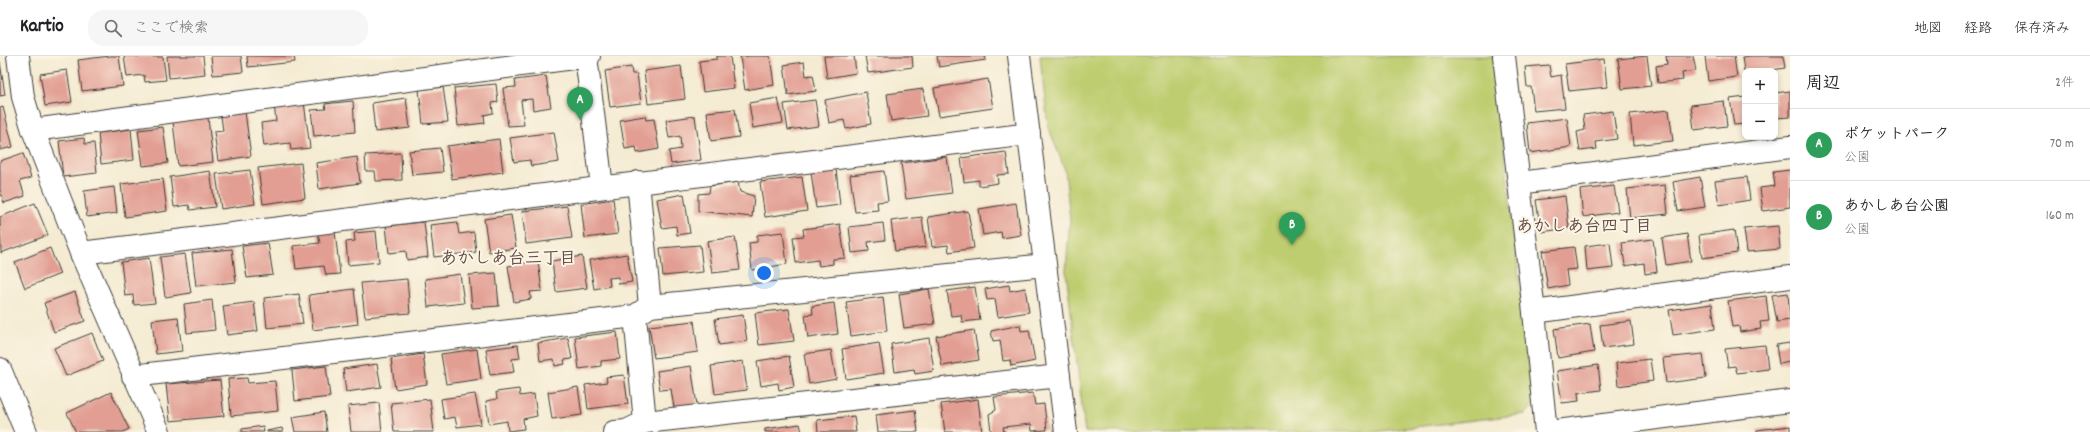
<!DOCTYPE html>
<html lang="ja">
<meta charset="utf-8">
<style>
:root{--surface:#fff;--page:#f6f6f6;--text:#202124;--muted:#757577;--line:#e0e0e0;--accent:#0b8043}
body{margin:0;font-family:Dekko,"Klee One",sans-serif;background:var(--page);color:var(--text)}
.controls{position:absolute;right:12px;top:12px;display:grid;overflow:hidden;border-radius:8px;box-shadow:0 2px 6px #0003}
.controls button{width:36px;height:36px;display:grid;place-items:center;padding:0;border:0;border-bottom:1px solid var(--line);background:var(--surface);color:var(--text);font:20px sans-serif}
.you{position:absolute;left:764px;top:217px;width:14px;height:14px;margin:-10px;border:3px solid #fff;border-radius:50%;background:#1a73e8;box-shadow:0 0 0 6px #1a73e833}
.badge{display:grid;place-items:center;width:26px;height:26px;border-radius:50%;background:var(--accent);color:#fff;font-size:13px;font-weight:700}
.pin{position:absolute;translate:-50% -33px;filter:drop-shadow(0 1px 2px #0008)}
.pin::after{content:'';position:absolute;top:21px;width:14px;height:12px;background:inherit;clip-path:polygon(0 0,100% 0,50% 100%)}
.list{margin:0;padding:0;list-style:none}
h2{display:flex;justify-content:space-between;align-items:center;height:52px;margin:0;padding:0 16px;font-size:17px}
h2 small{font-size:13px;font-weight:400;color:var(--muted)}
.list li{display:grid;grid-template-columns:26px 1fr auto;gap:12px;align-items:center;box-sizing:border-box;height:72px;padding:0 16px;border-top:1px solid var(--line)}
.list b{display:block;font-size:15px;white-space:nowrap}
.list p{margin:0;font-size:13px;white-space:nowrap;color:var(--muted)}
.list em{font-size:13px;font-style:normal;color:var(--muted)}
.icon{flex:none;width:22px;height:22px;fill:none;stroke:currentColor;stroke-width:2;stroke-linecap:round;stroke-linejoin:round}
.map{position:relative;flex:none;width:1790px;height:376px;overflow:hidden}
header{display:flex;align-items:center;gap:24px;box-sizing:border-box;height:56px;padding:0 20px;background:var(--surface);border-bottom:1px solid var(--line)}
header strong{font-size:19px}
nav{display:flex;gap:22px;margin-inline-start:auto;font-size:14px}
.search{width:280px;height:36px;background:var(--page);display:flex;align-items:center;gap:10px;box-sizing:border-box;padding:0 14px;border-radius:16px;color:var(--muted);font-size:15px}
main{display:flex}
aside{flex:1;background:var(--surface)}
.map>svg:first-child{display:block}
.green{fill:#becd6f;stroke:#6d7446}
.building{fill:#e29e93}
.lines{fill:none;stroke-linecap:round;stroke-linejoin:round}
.minor-casing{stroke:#3c3b37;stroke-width:24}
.minor{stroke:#fff;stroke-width:22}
.labels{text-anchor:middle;stroke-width:4;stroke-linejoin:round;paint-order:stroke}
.neighbourhood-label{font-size:17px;font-weight:bold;fill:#614a46;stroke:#fcf5e5}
</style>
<header>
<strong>Kartio</strong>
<div class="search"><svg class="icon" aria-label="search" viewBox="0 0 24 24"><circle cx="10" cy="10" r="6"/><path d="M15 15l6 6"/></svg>ここで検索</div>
<nav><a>地図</a><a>経路</a><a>保存済み</a></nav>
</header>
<main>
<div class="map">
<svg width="1790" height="376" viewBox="0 0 1790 376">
<rect width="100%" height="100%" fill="#fcf5e5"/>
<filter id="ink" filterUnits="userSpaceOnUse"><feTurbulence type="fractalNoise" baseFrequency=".025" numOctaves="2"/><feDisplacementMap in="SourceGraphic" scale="8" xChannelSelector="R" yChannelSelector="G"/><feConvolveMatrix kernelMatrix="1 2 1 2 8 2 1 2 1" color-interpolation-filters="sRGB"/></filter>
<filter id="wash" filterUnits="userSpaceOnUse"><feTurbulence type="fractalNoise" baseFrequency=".012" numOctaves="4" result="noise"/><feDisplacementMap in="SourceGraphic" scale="16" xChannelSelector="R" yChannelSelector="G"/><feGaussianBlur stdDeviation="0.9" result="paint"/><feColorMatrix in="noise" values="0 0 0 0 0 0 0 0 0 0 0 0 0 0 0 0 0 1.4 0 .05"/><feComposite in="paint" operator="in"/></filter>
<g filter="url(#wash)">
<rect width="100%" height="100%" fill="#f4ebd2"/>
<polygon class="green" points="1040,0 1493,0 1534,348 1526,358 1372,376 1085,376 1066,214 1070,164 1065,114 1048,70"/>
<g id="blocks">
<g class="building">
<polygon points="110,0 119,0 123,30 82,35 78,4"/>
<polygon points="124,0 163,1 166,24 145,26 144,19 127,21"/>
<polygon points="167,0 203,0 205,18 169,22"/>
<polygon points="211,0 241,0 243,16 213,19"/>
<polygon points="247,0 294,0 295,6 248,11"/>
<polygon points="717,0 730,0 734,32 703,36 699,5 717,3"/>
<polygon points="749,0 770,0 774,29 745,34 740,1"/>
<polygon points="824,0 854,0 856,17 827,22"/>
<polygon points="865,0 912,0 913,11 868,17"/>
<polygon points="937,0 985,0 986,4 939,11"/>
<polygon points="1647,0 1651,30 1622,33 1618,3"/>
<polygon points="1666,0 1693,0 1696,15 1682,17 1683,24 1658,27 1656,10 1667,8"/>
<polygon points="1705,0 1734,0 1737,21 1708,25"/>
<polygon points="1751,0 1783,0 1785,12 1766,15 1744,15 1742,1"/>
<polygon points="1604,3 1607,31 1569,35 1565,8"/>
<polygon points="0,6 5,39 0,40"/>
<polygon points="804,6 806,20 813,19 816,35 788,39 784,9"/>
<polygon points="1549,9 1551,21 1561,19 1565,52 1534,55 1531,31 1527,31 1525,11"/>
<polygon points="681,10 685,43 648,48 644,15"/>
<polygon points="631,11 632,18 637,18 641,47 610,51 605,15"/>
<polygon points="67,14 72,46 45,50 40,18"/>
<polygon points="546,20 551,51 533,54 532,43 521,44 524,69 508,70 503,32 516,31 515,24"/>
<polygon points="988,23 993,52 939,60 934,32"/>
<polygon points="496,28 498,46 492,47 493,57 484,59 485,67 458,70 454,32"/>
<polygon points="443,31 448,66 423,68 419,34"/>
<polygon points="923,33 927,60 891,65 887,38"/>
<polygon points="1790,35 1790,61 1776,62 1775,37"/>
<polygon points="866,36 871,68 846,73 844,64 829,67 825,44"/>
<polygon points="1745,41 1745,68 1734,69 1730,43"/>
<polygon points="406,42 410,72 375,76 372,47"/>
<polygon points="778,42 783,67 753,72 749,47"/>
<polygon points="815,44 819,70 788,74 784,48"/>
<polygon points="353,45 355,76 314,80 311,54 326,53 325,48"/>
<polygon points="1724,45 1727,70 1694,74 1691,49"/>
<polygon points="304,46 310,92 291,94 290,87 264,90 261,67 276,65 274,49"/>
<polygon points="3,51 13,91 0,94 0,52"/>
<polygon points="735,53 739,81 711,85 707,56"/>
<polygon points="1669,54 1673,85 1633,89 1630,58"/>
<polygon points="1613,55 1617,83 1596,86 1597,93 1580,95 1577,76 1585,74 1583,59"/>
<polygon points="245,56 251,100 218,105 214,76 223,75 221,60"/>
<polygon points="645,60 646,64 654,63 659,93 637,97 636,91 625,93 620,64"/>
<polygon points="695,60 701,104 671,108 669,95 681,93 680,80 669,82 666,64"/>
<polygon points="208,62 213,106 178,110 173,66"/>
<polygon points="1567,62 1571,91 1530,97 1527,67"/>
<polygon points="163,71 168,107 143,110 138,74"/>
<polygon points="131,73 134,104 101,108 98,77"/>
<polygon points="554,76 559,106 531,110 530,104 514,106 510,82"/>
<polygon points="84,82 85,88 94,87 97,117 63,121 59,85"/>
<polygon points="499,83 503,116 452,123 447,90"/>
<polygon points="440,92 443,116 412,119 409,95"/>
<polygon points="1006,96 1009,118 997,119 998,127 979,130 979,124 964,126 961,102"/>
<polygon points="23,97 31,122 20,125 25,140 4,147 0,134 0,105"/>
<polygon points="401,97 402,124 376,125 375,115 366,115 365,99"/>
<polygon points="357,101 360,127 319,133 316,107"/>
<polygon points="947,101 952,137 906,143 901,107"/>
<polygon points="301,107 305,142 263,148 258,112"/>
<polygon points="836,113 840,149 816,152 811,116"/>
<polygon points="250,114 255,148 221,153 216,118"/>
<polygon points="1790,114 1790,151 1763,155 1760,132 1775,130 1773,116"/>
<polygon points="210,115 215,151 190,154 189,149 174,151 170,121"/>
<polygon points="884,115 888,145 877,146 878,154 855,156 850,119"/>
<polygon points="802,121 807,155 765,161 760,126"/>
<polygon points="1700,121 1705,151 1678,155 1673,126"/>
<polygon points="1747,121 1750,144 1719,149 1715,125"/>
<polygon points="163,123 167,155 125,161 121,128"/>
<polygon points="738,126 740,136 754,140 752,161 698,155 698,138 709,137 710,130"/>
<polygon points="1665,129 1668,158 1630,162 1627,133"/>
<polygon points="1614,130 1618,156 1583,161 1580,134"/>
<polygon points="114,131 117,157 87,161 84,135"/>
<polygon points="684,138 690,177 677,179 676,170 662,172 657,143"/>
<polygon points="1565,140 1569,172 1541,176 1536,144"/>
<polygon points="613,143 618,178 585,182 581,148"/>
<polygon points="35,147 48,179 1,197 0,161"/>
<polygon points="1016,147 1021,179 1002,182 1001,176 983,179 979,153"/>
<polygon points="567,150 572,182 526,188 522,155"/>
<polygon points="968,155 974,192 949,196 948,189 932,191 928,161"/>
<polygon points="511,159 516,192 489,196 484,163"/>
<polygon points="922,161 926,191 895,195 891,165"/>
<polygon points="424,166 428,201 407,204 406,195 389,197 386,170"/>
<polygon points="457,166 459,178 474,176 476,196 434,201 430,169"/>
<polygon points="883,167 885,184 868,186 869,195 852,197 849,171"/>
<polygon points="840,168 845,202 833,203 833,208 819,210 818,204 796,207 793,181 804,180 803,173"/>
<polygon points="1778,170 1780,193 1747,196 1744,173"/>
<polygon points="1734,174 1737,197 1702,202 1699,179"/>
<polygon points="376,175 379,206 348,209 346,186 355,185 354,177"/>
<polygon points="335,176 340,218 326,219 324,210 296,213 293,190 320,187 318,178"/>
<polygon points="783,176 787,208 752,214 749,187 757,186 757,179"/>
<polygon points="1687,178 1691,205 1666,209 1662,182"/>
<polygon points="735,181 740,214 712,217 707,185"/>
<polygon points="1653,183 1657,216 1645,218 1644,207 1625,210 1622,187"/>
<polygon points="268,187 273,219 247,222 242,190"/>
<polygon points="1610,187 1613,212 1587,215 1585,190"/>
<polygon points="700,189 703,216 663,220 660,192"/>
<polygon points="1574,191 1577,213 1566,214 1568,229 1548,233 1542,195"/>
<polygon points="50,192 60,218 25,232 15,206"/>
<polygon points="232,193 236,226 196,230 192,197"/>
<polygon points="185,198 191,237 165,241 160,201"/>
<polygon points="627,198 632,226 619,228 618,221 609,222 610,230 594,233 589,204"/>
<polygon points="582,200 587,232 556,236 552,205"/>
<polygon points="149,202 155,247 134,249 133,239 125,240 121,206"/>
<polygon points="538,205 542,235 530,236 531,243 514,246 508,210"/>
<polygon points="496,217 499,250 472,252 469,219"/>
<polygon points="460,218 464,247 428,251 425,223"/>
<polygon points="407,223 410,257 365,261 361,227"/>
<polygon points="1009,229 1010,235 1025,232 1029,256 998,261 995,243 987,244 985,233"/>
<polygon points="975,231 980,264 962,266 961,259 951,260 947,235"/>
<polygon points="354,233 358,268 313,274 309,239"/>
<polygon points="929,233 935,268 904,272 899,238"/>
<polygon points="75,236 85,265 54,276 44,247"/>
<polygon points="1788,237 1790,264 1777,266 1772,239"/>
<polygon points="299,238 303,268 267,272 264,242"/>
<polygon points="1766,240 1769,265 1760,266 1761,273 1740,276 1739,270 1732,271 1728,245"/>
<polygon points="883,241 887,275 851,280 846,246"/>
<polygon points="212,244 215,274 187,277 184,248"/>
<polygon points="254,246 258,275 227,279 223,250"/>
<polygon points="834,247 838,278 808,282 805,259 813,258 812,250"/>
<polygon points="1712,248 1715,273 1673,279 1669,254"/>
<polygon points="789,253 794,285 759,289 755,257"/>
<polygon points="743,259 747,285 719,289 715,263"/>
<polygon points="178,261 182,295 156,298 152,264"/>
<polygon points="694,265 698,296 654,302 649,270"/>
<polygon points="1631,265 1634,288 1603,292 1600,269"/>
<polygon points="1590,268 1594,296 1558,302 1554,273"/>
<polygon points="1020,269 1021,275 1029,274 1035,305 1011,310 1010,304 1003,305 1000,284 993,285 991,275"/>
<polygon points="974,274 979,304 942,310 936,280"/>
<polygon points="617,276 620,303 601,305 601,310 579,313 575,281"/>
<polygon points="92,277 103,305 66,320 54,292"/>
<polygon points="568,282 572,303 564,304 565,308 555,310 554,303 540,305 538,287"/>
<polygon points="929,282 934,315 915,318 914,313 895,316 891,288"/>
<polygon points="879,287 884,317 846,323 842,293"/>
<polygon points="1790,287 1790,306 1779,308 1776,289"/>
<polygon points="518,289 520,302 512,303 514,316 490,319 486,293"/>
<polygon points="1765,289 1768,313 1737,317 1735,310 1728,311 1725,293"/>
<polygon points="477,293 481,323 446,328 441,298"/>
<polygon points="831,294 836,323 809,328 804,298"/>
<polygon points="423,298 427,328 395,333 391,303"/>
<polygon points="1703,298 1706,322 1666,327 1663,302"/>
<polygon points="789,300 794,331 779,334 778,327 761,330 757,305"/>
<polygon points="1650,303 1653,325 1618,330 1616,307"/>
<polygon points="743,305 747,334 715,338 711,310"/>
<polygon points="377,308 381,331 346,336 343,313"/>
<polygon points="1598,309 1601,334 1578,337 1579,345 1562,347 1557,315"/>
<polygon points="326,310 330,341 295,345 292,314"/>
<polygon points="691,310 697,349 674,352 671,333 660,334 657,315"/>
<polygon points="624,319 628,348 588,353 585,329 607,326 606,321"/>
<polygon points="247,322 248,327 275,325 278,355 231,360 228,323"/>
<polygon points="220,324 224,360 170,365 166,328"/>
<polygon points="578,331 582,359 552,363 548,336"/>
<polygon points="519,333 520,340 534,338 537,360 523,363 524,373 508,375 507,365 489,368 486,345 497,343 496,336"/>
<polygon points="111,336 129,373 123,376 76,376 67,357"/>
<polygon points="1033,337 1035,349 1044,348 1047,374 1032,375 1031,368 1003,371 1004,376 991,376 989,358 996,354 994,341"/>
<polygon points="475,338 481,368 457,371 455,361 444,363 441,343"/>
<polygon points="430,343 434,376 394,376 391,347"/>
<polygon points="978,343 982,376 945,376 941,348"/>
<polygon points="379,347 382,376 351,376 348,350"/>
<polygon points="915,354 918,376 878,376 876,359"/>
<polygon points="324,356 327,376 295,376 292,361"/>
<polygon points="854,360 856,376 818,376 817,364"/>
<polygon points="800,368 802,376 765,376 765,373"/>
<polygon points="263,370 264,376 242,376 242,373"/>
<polygon points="1790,370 1790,376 1757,376 1757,374"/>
<polygon points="282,372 283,376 267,376 267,375"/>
</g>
</g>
</g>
<g filter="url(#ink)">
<use href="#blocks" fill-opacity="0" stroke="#3c3b37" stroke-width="1"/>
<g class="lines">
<defs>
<g id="minor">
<polyline points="18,0 23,41 33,74 81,197 159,376"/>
<polyline points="586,0 602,131"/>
<polyline points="1019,0 1066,376"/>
<polyline points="1504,0 1534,256 1546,376"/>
<polyline points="33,74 589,0"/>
<polyline points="638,126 650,250"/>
<polyline points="1519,127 1790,91"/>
<polyline points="81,197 1029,78"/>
<polyline points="1534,256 1790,221"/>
<polyline points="635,260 645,366"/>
<polyline points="0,313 26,376"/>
<polyline points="133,320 635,260 650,250 1045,209"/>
<polyline points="614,376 626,375 645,366 1059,320"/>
<polyline points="1549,376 1790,345"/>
</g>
</defs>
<use href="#minor" class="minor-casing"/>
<use href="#minor" class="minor"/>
</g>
</g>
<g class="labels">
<g class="neighbourhood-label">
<text x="1584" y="175">あかしあ台四丁目</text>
<text x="508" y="207">あかしあ台三丁目</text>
</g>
</g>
</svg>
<div class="controls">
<button>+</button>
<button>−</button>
</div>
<div class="you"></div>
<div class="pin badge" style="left:580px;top:64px;background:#2e9e5b">A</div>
<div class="pin badge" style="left:1292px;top:189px;background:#2e9e5b">B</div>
</div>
<aside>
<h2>周辺<small>2件</small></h2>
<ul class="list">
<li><span class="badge" style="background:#2e9e5b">A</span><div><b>ポケットパーク</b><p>公園</p></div><em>70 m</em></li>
<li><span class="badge" style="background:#2e9e5b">B</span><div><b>あかしあ台公園</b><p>公園</p></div><em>160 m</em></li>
</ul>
</aside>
</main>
